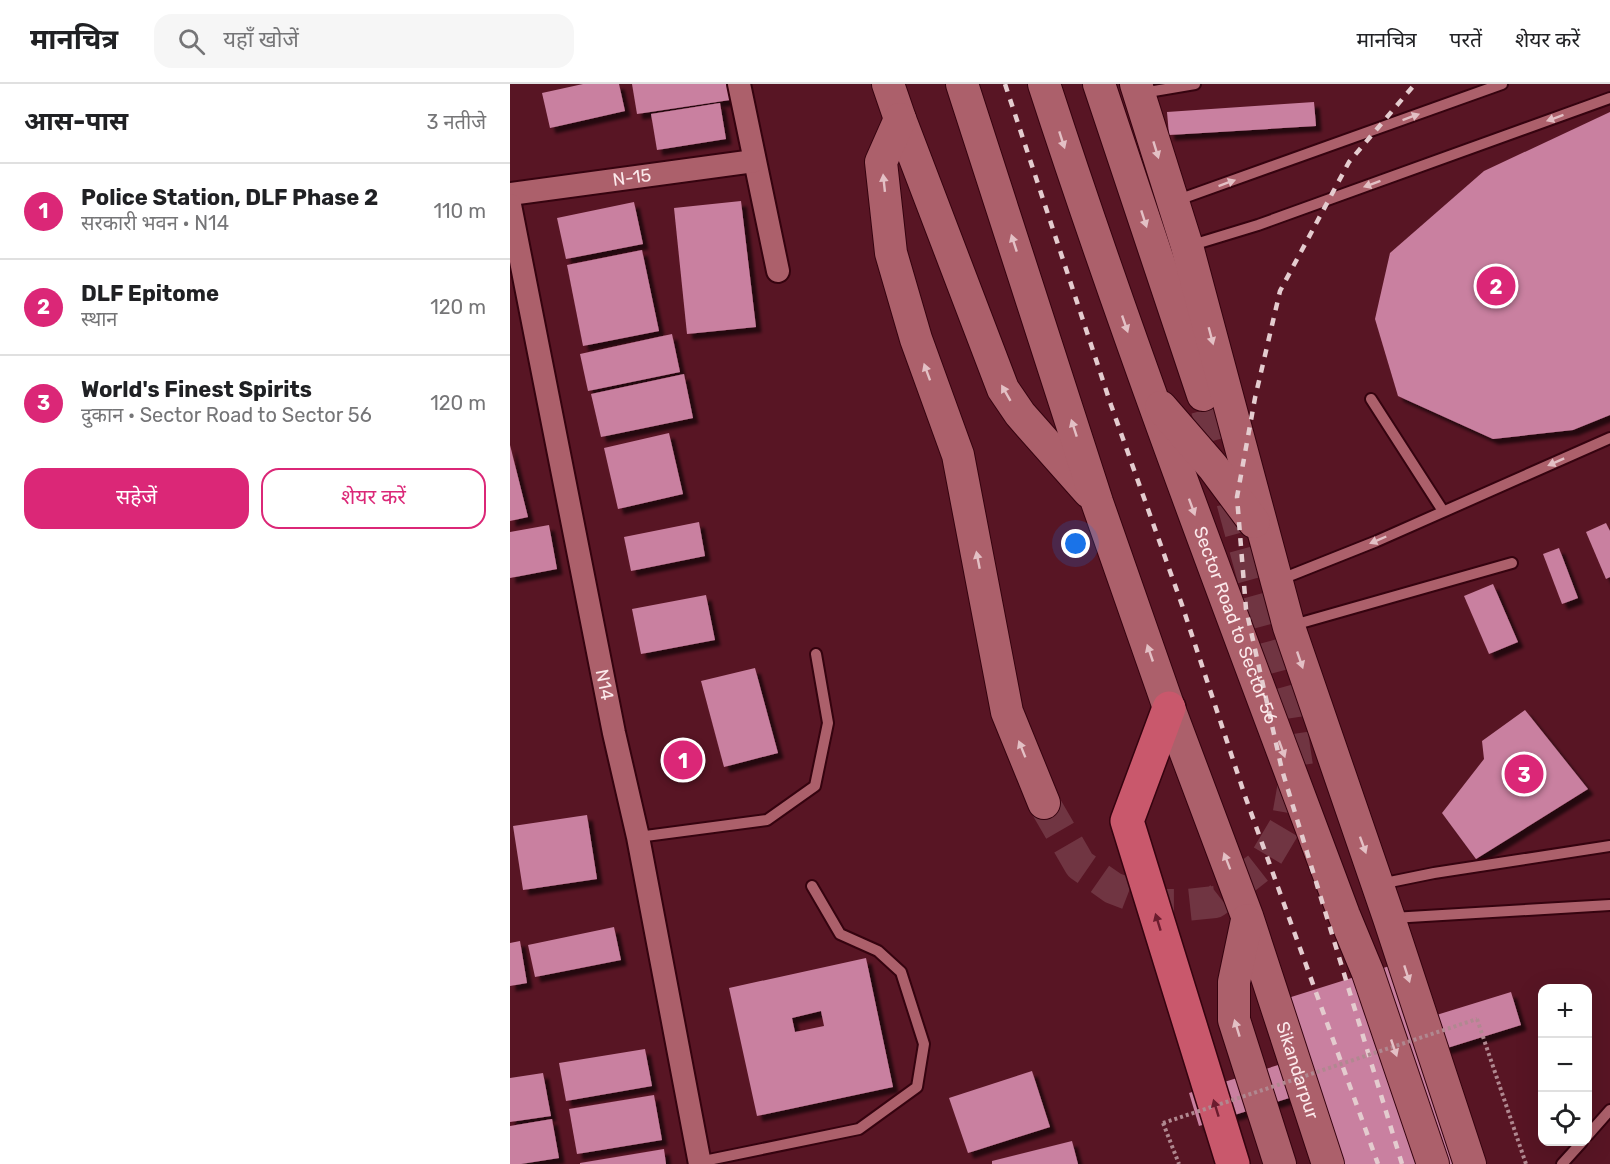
<!DOCTYPE html>
<html lang="hi">
<meta charset="utf-8">
<style>
:root{--surface:#fff;--page:#f6f6f6;--text:#202124;--muted:#757577;--line:#e0e0e0;--accent:#db2777}
body{margin:0;font-family:Rubik,"Noto Sans Devanagari",sans-serif;background:var(--page);color:var(--text)}
.controls{position:absolute;right:18px;bottom:18px;display:grid;overflow:hidden;border-radius:12px;box-shadow:0 6px 24px #0002}
.controls button{width:54px;height:54px;display:grid;place-items:center;padding:0;border:0;border-bottom:2px solid var(--line);background:var(--surface);color:var(--text);font:30px sans-serif}
.you{position:absolute;left:566px;top:460px;width:21px;height:21px;margin:-15px;border:4px solid #fff;border-radius:50%;background:#1a73e8;box-shadow:0 0 0 9px #1a73e833}
.badge{display:grid;place-items:center;width:39px;height:39px;border-radius:50%;background:var(--accent);color:#fff;font-size:20px;font-weight:700}
.pin{position:absolute;translate:-50% -50%;border:3px solid #fff;box-shadow:0 2px 6px #0006}
.list{margin:0;padding:0;list-style:none}
h2{display:flex;justify-content:space-between;align-items:center;height:78px;margin:0;padding:0 24px;font-size:26px}
h2 small{font-size:20px;font-weight:400;color:var(--muted)}
.list li{display:grid;grid-template-columns:39px 1fr auto;gap:18px;align-items:center;box-sizing:border-box;height:96px;padding:0 24px;border-top:2px solid var(--line)}
.list b{display:block;font-size:22px;white-space:nowrap}
.list p{margin:0;font-size:20px;white-space:nowrap;color:var(--muted)}
.list em{font-size:20px;font-style:normal;color:var(--muted)}
.actions{display:flex;gap:12px;padding:18px 24px}
.actions a{flex:1;padding:14px 0;border:2px solid var(--accent);border-radius:18px;text-align:center;font-size:21px;color:var(--accent)}
.actions .main{background:var(--accent);color:#fff}
.icon{flex:none;width:33px;height:33px;fill:none;stroke:currentColor;stroke-width:2;stroke-linecap:round;stroke-linejoin:round}
.map{position:relative;flex:none;width:1100px;height:1080px;overflow:hidden}
header{display:flex;align-items:center;gap:36px;box-sizing:border-box;height:84px;padding:0 30px;background:var(--surface);border-bottom:2px solid var(--line)}
header strong{font-size:28px}
nav{display:flex;gap:33px;margin-inline-start:auto;font-size:21px}
.search{width:420px;height:54px;background:var(--page);display:flex;align-items:center;gap:15px;box-sizing:border-box;padding:0 21px;border-radius:18px;color:var(--muted);font-size:22px}
main{display:flex}
aside{flex:1;background:var(--surface)}
.map>svg:first-child{display:block}
.building{fill:#c980a0;fill-rule:evenodd;filter:url(#shadow)}
.lines{fill:none;stroke-linecap:round;stroke-linejoin:round}
.secondary-tunnel{stroke:#703542;stroke-width:32;stroke-dasharray:32 16;stroke-linecap:butt}
.lane-casing{stroke:#35030f;stroke-width:14}
.street-casing{stroke:#35030f;stroke-width:26}
.secondary-casing{stroke:#35030f;stroke-width:34}
.primary-casing{stroke:#35030f;stroke-width:36}
.path{stroke:#b08890;stroke-width:4;stroke-dasharray:3 3;stroke-linecap:butt}
.lane{stroke:#ac606b;stroke-width:10}
.street{stroke:#ac606b;stroke-width:22}
.secondary{stroke:#ac606b;stroke-width:32}
.primary{stroke:#c9586c;stroke-width:33}
.rail{stroke:#e4cccf;stroke-width:4.5;stroke-dasharray:8 8;stroke-linecap:butt}
.path-bridge{stroke:#b08890;stroke-width:4;stroke-dasharray:3 3;stroke-linecap:butt}
.oneway{fill:#e3c0c5}
.oneway2{fill:#6b1c2e}
.labels{text-anchor:middle;stroke-width:6;stroke-linejoin:round;paint-order:stroke}
.street-label{font-size:18px;fill:#fbe9eb;stroke:#4c081a}
</style>
<header>
<strong>मानचित्र</strong>
<div class="search"><svg class="icon" aria-label="search" viewBox="0 0 24 24"><circle cx="10" cy="10" r="6"/><path d="M15 15l6 6"/></svg>यहाँ खोजें</div>
<nav><a>मानचित्र</a><a>परतें</a><a>शेयर करें</a></nav>
</header>
<main>
<aside>
<h2>आस-पास<small>3 नतीजे</small></h2>
<ul class="list">
<li><span class="badge">1</span><div><b>Police Station, DLF Phase 2</b><p>सरकारी भवन · N14</p></div><em>110 m</em></li>
<li><span class="badge">2</span><div><b>DLF Epitome</b><p>स्थान</p></div><em>120 m</em></li>
<li><span class="badge">3</span><div><b>World's Finest Spirits</b><p>दुकान · Sector Road to Sector 56</p></div><em>120 m</em></li>
</ul>
<div class="actions"><a class="main">सहेजें</a><a>शेयर करें</a></div>
</aside>
<div class="map">
<svg width="1100" height="1080" viewBox="0 0 1100 1080">
<defs>
<filter id="shadow"><feDropShadow dx="5.5" dy="5.5" stdDeviation="1.5" flood-color="#0009"/></filter>
</defs>
<rect width="100%" height="100%" fill="#581524"/>
<g class="building">
<polygon points="73,0 109,0 115,27 40,44 32,9"/>
<polygon points="122,0 217,0 220,16 127,30"/>
<polygon points="804,18 806,42 659,51 657,28"/>
<polygon points="210,19 216,55 147,66 141,30"/>
<polygon points="1100,28 1100,331 1063,346 983,355 888,312 865,235 880,169 974,87"/>
<polygon points="231,117 246,243 177,250 164,124"/>
<polygon points="124,118 133,160 56,175 47,134"/>
<polygon points="132,166 149,247 73,262 57,181"/>
<polygon points="162,250 170,288 78,307 70,270"/>
<polygon points="174,290 183,334 91,353 81,310"/>
<polygon points="159,349 173,410 108,425 94,364"/>
<polygon points="0,361 18,433 0,437"/>
<polygon points="189,438 195,472 121,487 114,453"/>
<polygon points="1096,439 1100,447 1100,493 1096,495 1076,448"/>
<polygon points="39,441 47,485 0,494 0,448"/>
<polygon points="1049,464 1068,514 1052,520 1033,470"/>
<polygon points="983,500 1008,558 979,570 954,512"/>
<polygon points="196,511 205,556 131,570 122,525"/>
<polygon points="245,584 268,669 214,683 191,597"/>
<polygon points="1015,626 1078,705 966,775 932,729 974,675 972,657"/>
<polygon points="77,731 87,795 13,806 3,742"/>
<polygon points="104,843 111,876 25,893 18,861"/>
<polygon points="10,857 17,899 0,902 0,859"/>
<path d="M356 874 383 1003 247 1032 219 904ZM311 927 314 942 285 948 282 934Z"/>
<polygon points="889,879 907,937 1001,908 1011,941 918,970 953,1080 831,1080 808,1005 689,1042 679,1009 797,972 778,914"/>
<polygon points="135,965 142,1002 56,1017 49,979"/>
<polygon points="522,987 540,1043 458,1069 439,1014"/>
<polygon points="33,989 41,1032 0,1038 0,994"/>
<polygon points="144,1011 152,1056 67,1070 59,1025"/>
<polygon points="42,1035 49,1074 11,1080 0,1080 0,1042"/>
<polygon points="562,1057 568,1080 482,1080 482,1077"/>
<polygon points="154,1065 156,1080 70,1080 70,1079"/>
</g>
<g class="lines">
<polyline class="secondary-tunnel" points="534,719 570,781 603,804 647,821 677,821 705,818 752,781 777,739 787,682 777,617 693,311"/>
<defs>
<g id="lane">
<polyline points="632,9 685,0"/>
<polyline points="665,117 992,0"/>
<polyline points="679,162 748,141 1100,14"/>
<polyline points="861,315 933,427"/>
<polyline points="769,496 867,457 1100,354"/>
<polyline points="780,542 1002,479"/>
<polyline points="128,753 257,736 305,702 318,639 306,570"/>
<polyline points="870,800 924,789 1100,762"/>
<polyline points="882,834 1100,821"/>
<polyline points="1078,1051 1100,1026"/>
<polyline points="189,1078 349,1045 407,1003 414,960 391,888 368,867 330,850 302,802"/>
<polyline points="1052,1080 1072,1058"/>
</g>
<g id="street">
<polyline points="229,0 268,187"/>
<path id="s1" d="M0 110 244 77"/>
<path id="s2" d="M0 121 104 649 128 753 190 1080"/>
</g>
<g id="secondary">
<polyline points="378,0 390,35 493,305 510,330 579,408"/>
<path id="s3" d="M452 0 587 418 659 624 737 832 818 1080"/>
<path id="s4" d="M534 0C625 280 731 555 834 831L858 889 923 1080"/>
<polyline points="589,0 693,311"/>
<polyline points="626,0 677,162 779,543 879,834 960,1080"/>
<polyline points="390,35 371,78 381,169 406,255 448,371 497,628 534,719"/>
<polyline points="651,323 703,383 744,438"/>
<polyline points="737,836 724,898 724,936 770,1080"/>
</g>
<polyline id="primary" points="659,624 617,737 723,1080"/>
</defs>
<use href="#lane" class="lane-casing"/>
<use href="#street" class="street-casing"/>
<use href="#secondary" class="secondary-casing"/>
<use href="#primary" class="primary-casing"/>
<g class="path">
<polyline points="967,935 1016,1080"/>
<polyline points="653,1039 669,1080"/>
</g>
<use href="#lane" class="lane"/>
<use href="#street" class="street"/>
<use href="#secondary" class="secondary"/>
<use href="#primary" class="primary"/>
<g class="rail">
<polyline points="495,0 601,321 672,521 735,712 868,1080"/>
<polyline points="892,1080 772,686 736,525 727,413 745,314 770,207 839,78 905,0"/>
</g>
<polyline class="path-bridge" points="653,1039 967,935"/>
</g>
<defs><path id="oneway-solid" d="M-6-.8H1V-3.2L6.5 0L1 3.2V.8H-6Z" transform="scale(1.5)"/></defs>
<g class="oneway">
<use href="#oneway-solid" transform="translate(901 33) rotate(-20)"/>
<use href="#oneway-solid" transform="translate(1045 34) rotate(160)"/>
<use href="#oneway-solid" transform="translate(552 56) rotate(72)"/>
<use href="#oneway-solid" transform="translate(646 66) rotate(73)"/>
<use href="#oneway-solid" transform="translate(374 99) rotate(-96)"/>
<use href="#oneway-solid" transform="translate(717 99) rotate(-20)"/>
<use href="#oneway-solid" transform="translate(862 100) rotate(160)"/>
<use href="#oneway-solid" transform="translate(634 135) rotate(72)"/>
<use href="#oneway-solid" transform="translate(504 159) rotate(-108)"/>
<use href="#oneway-solid" transform="translate(615 240) rotate(71)"/>
<use href="#oneway-solid" transform="translate(701 252) rotate(75)"/>
<use href="#oneway-solid" transform="translate(417 288) rotate(-110)"/>
<use href="#oneway-solid" transform="translate(496 309) rotate(-120)"/>
<use href="#oneway-solid" transform="translate(564 344) rotate(-108)"/>
<use href="#oneway-solid" transform="translate(1046 378) rotate(156)"/>
<use href="#oneway-solid" transform="translate(682 423) rotate(70)"/>
<use href="#oneway-solid" transform="translate(868 456) rotate(157)"/>
<use href="#oneway-solid" transform="translate(468 476) rotate(-101)"/>
<use href="#oneway-solid" transform="translate(640 569) rotate(-109)"/>
<use href="#oneway-solid" transform="translate(790 576) rotate(71)"/>
<use href="#oneway-solid" transform="translate(512 665) rotate(-112)"/>
<use href="#oneway-solid" transform="translate(772 665) rotate(70)"/>
<use href="#oneway-solid" transform="translate(853 761) rotate(70)"/>
<use href="#oneway-solid" transform="translate(717 777) rotate(-111)"/>
<use href="#oneway-solid" transform="translate(897 890) rotate(72)"/>
<use href="#oneway-solid" transform="translate(727 944) rotate(-107)"/>
<use href="#oneway-solid" transform="translate(884 964) rotate(71)"/>
</g>
<g class="oneway2">
<use href="#oneway-solid" transform="translate(648 838) rotate(-107)"/>
<use href="#oneway-solid" transform="translate(706 1024) rotate(-107)"/>
</g>
<g class="labels">
<g class="street-label">
<text dy="6" stroke="none"><textPath href="#s1" startOffset="123">N-15</textPath></text>
<text dy="6" stroke="none"><textPath href="#s4" startOffset="574">Sector Road to Sector 56</textPath></text>
<text dy="6" stroke="none"><textPath href="#s2" startOffset="489">N14</textPath></text>
<text dy="6" stroke="none"><textPath href="#s3" startOffset="1042">Sikandarpur</textPath></text>
</g>
</g>
</svg>
<div class="controls">
<button>+</button>
<button>−</button>
<button><svg class="icon" aria-label="locate" viewBox="0 0 24 24"><circle cx="12" cy="12" r="6"/><path d="M12 2v4M12 18v4M2 12h4M18 12h4"/></svg></button>
</div>
<div class="you"></div>
<div class="pin badge" style="left:173px;top:676px">1</div>
<div class="pin badge" style="left:986px;top:202px">2</div>
<div class="pin badge" style="left:1014px;top:690px">3</div>
</div>
</main>
